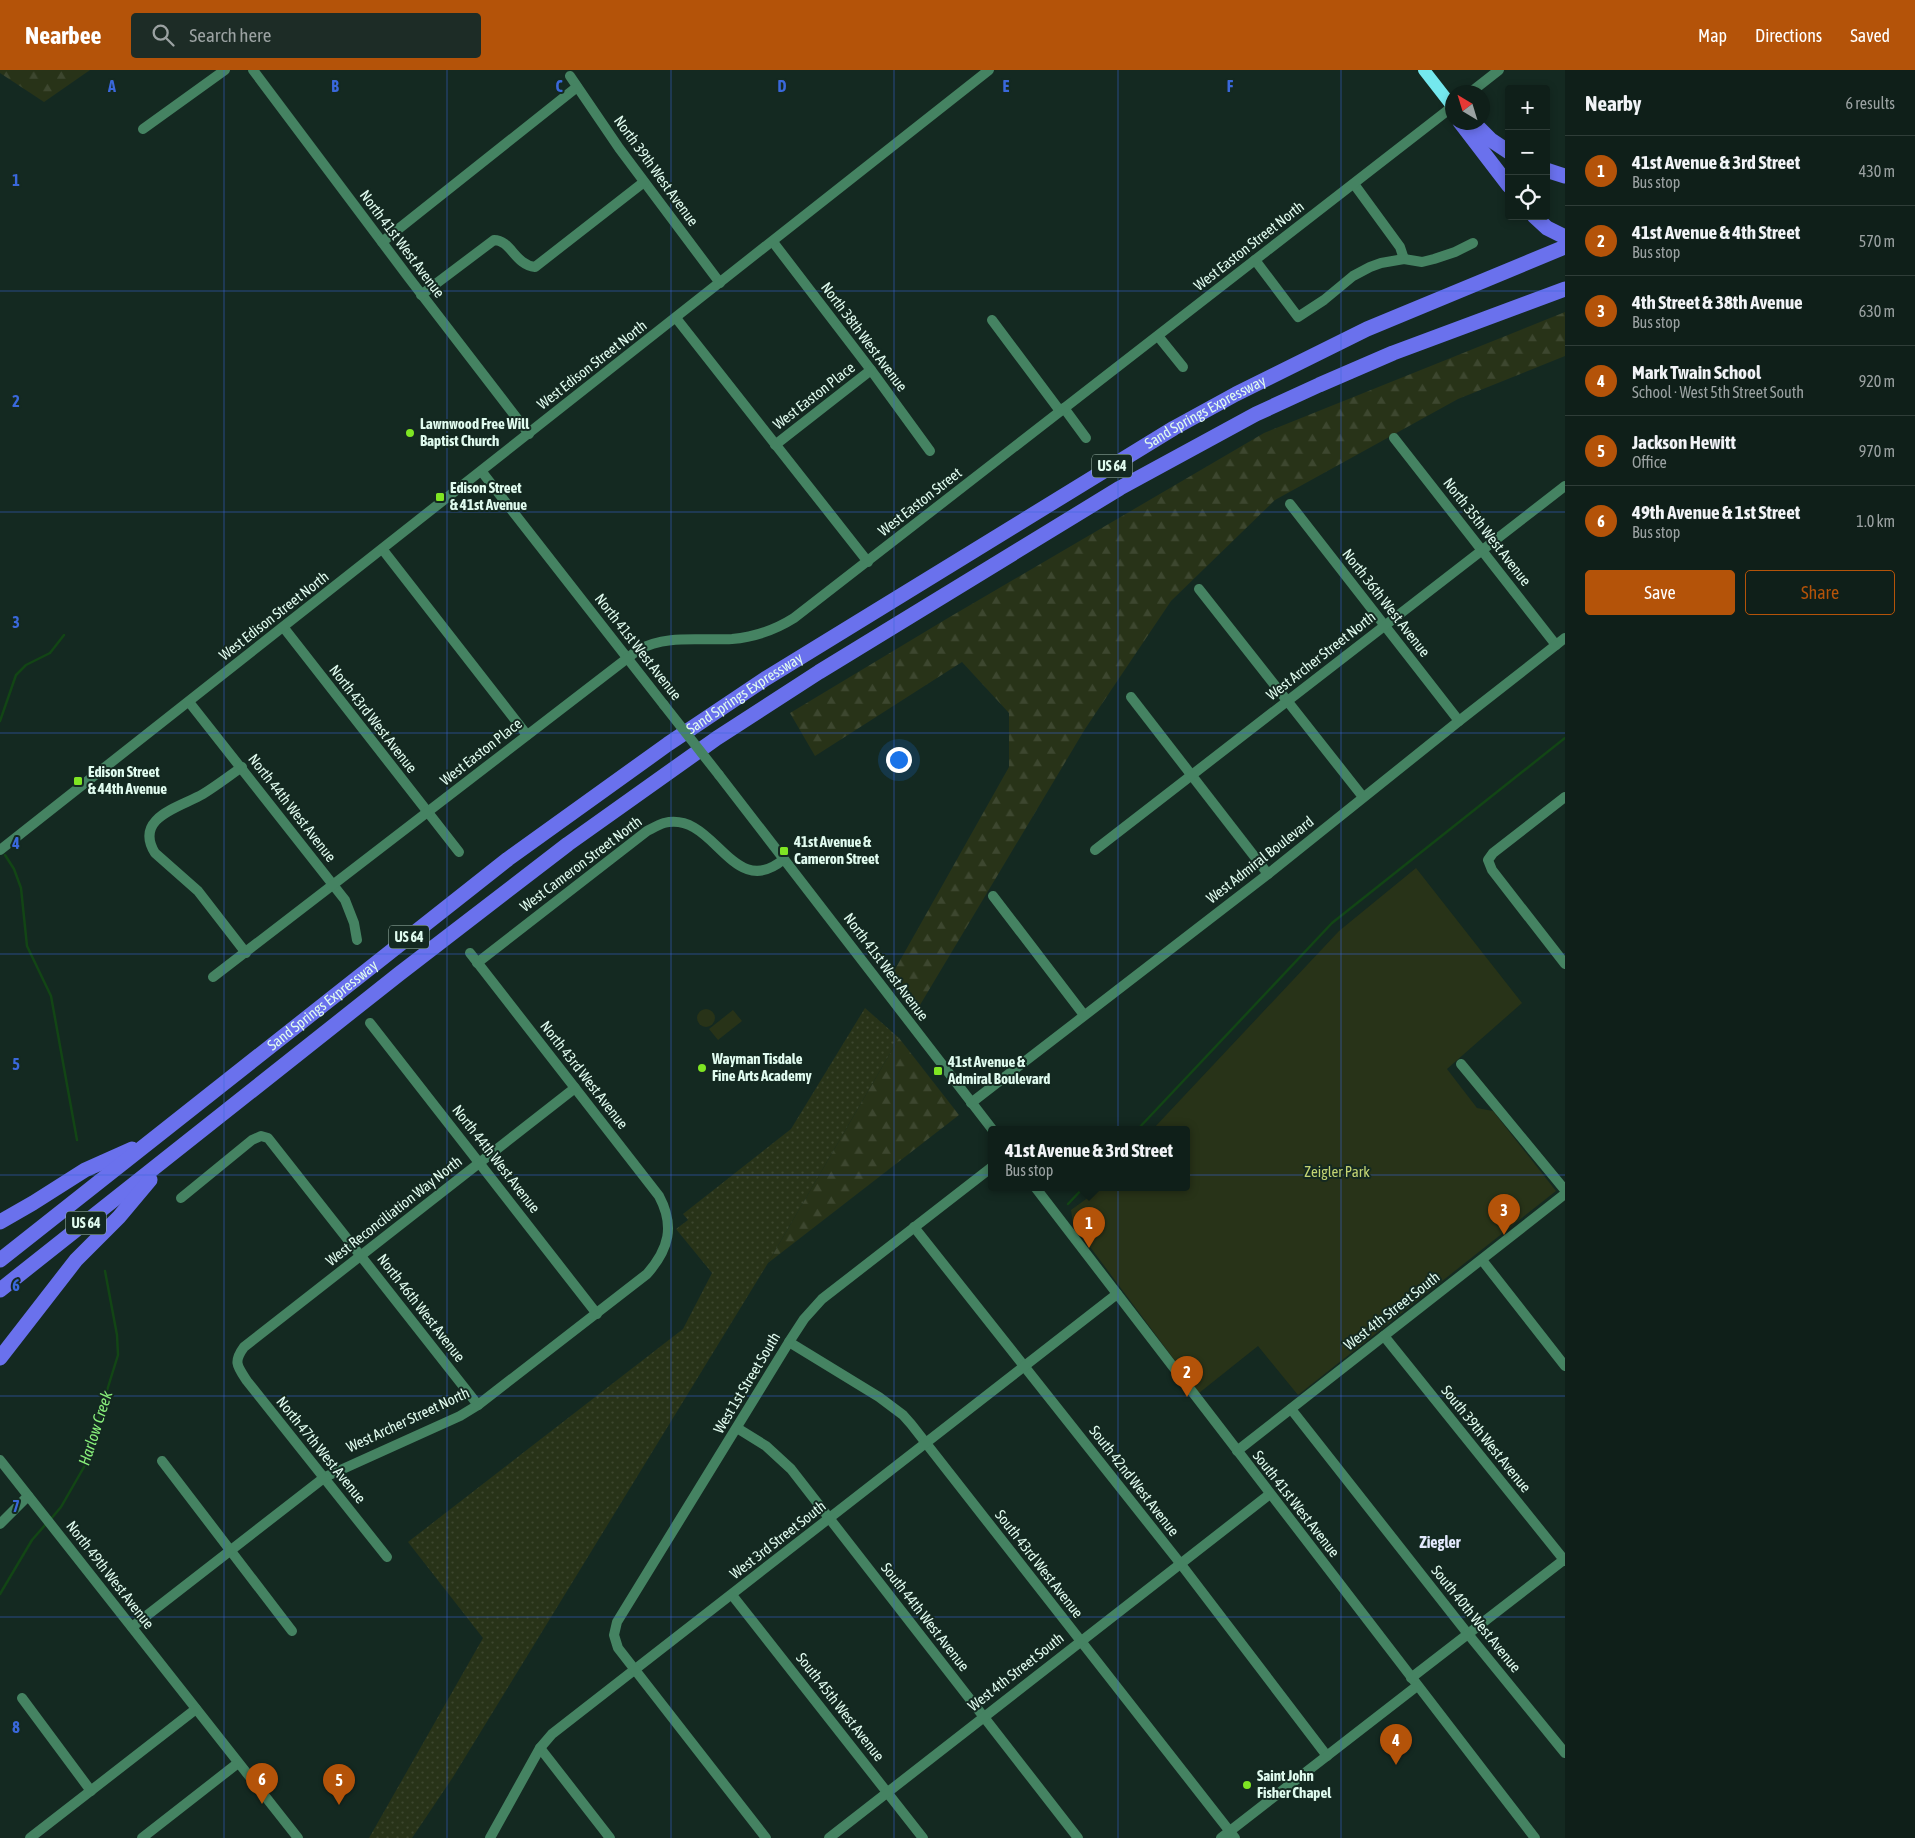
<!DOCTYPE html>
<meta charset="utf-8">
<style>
:root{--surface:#0f1f19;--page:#1d2c26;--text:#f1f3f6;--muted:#9ba2a2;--line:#2f3d38;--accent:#b45309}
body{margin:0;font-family:"Asap Condensed",sans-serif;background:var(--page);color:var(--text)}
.controls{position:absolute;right:15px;top:15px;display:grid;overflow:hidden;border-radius:5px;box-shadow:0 2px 8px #0003}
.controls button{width:45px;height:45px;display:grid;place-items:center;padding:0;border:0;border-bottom:1px solid var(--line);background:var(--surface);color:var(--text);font:25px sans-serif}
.compass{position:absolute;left:1445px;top:15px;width:45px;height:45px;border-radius:50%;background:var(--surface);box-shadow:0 2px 8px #0003;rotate:322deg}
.you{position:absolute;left:898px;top:689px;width:18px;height:18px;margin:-12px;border:4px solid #fff;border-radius:50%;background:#1a73e8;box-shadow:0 0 0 8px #1a73e833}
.badge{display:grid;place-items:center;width:32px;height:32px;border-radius:50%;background:var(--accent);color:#fff;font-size:16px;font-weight:700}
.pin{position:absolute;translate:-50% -41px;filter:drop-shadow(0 1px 2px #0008)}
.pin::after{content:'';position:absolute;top:26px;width:18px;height:15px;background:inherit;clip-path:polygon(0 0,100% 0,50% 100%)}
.popup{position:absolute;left:988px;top:1056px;width:202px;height:65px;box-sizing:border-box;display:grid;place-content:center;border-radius:5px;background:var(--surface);filter:drop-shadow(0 1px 4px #0005);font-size:16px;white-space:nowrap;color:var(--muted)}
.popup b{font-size:19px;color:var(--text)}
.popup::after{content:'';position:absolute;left:50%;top:100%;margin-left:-10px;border:10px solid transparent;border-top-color:var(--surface)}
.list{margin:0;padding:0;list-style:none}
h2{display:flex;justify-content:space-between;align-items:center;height:65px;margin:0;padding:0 20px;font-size:21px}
h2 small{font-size:16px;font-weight:400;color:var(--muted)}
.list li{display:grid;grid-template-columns:32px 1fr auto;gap:15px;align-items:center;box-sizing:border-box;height:70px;padding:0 20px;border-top:1px solid var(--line)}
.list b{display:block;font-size:19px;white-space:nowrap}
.list p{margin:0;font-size:16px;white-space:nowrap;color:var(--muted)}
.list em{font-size:16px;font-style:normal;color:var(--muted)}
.actions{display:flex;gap:10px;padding:15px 20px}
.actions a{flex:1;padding:11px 0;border:1px solid var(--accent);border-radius:5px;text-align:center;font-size:18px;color:var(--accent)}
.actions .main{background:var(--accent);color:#fff}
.icon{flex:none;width:28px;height:28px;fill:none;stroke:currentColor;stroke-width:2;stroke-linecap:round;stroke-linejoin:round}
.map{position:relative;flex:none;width:1565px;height:1768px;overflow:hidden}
header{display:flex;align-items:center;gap:30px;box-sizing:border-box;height:70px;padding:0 25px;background:var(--accent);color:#fff}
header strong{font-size:24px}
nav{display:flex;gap:28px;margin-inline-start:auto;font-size:18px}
.search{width:350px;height:45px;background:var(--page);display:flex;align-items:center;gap:12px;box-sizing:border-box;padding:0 18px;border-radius:5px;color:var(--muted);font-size:19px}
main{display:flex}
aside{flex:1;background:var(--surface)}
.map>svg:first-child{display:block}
.grass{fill:url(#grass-dots)}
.forest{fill:url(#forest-firs)}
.park{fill:#283318}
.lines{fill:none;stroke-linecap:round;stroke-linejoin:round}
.stream{stroke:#124515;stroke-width:2.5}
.minor{stroke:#458362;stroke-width:10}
.major{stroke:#74e8ee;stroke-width:12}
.highway{stroke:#6a71ed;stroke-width:15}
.minor-bridge{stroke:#458362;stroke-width:10}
.grid{fill:none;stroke:#3a68db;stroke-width:1;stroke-opacity:0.55}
.poi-dot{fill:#7fe523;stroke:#142921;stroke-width:2}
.labels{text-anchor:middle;stroke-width:4;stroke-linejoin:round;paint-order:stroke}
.shield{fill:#142921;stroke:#a3bcb1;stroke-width:1}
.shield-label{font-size:14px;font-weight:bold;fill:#e0fbef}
.street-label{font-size:15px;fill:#e0fbef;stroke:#142921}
.poi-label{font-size:15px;font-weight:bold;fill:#e0fbef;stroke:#142921;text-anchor:start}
.park-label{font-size:15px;fill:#c3d473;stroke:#142921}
.water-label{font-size:16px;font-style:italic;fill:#88ef7b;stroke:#142921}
.neighbourhood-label{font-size:16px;font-weight:bold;fill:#e2e8fc;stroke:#142921}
.grid-label{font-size:16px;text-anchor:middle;font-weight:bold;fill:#3a68db;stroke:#142921;stroke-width:4;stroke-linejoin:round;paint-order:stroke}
</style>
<header>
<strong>Nearbee</strong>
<div class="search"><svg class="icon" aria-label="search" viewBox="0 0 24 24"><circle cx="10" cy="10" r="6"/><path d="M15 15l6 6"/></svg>Search here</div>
<nav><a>Map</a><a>Directions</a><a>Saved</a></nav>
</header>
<main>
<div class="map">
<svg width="1565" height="1768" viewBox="0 0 1565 1768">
<defs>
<pattern id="grass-dots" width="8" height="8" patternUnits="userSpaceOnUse" patternTransform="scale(1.25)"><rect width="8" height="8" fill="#283318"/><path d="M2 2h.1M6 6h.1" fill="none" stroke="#3d472f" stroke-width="1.8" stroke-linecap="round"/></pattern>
<pattern id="forest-firs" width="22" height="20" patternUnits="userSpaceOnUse" patternTransform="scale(1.25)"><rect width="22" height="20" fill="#283318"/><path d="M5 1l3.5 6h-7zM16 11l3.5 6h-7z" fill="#3d472f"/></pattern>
</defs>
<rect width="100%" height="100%" fill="#142921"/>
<polygon class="grass" points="865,938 899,968 768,1193 453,1707 412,1768 369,1768 483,1568 408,1472 683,1259 712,1203 676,1159 688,1150 683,1144 791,1059"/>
<g class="forest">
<polygon points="0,0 90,0 44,32 0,3"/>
<polygon points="1565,242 1565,286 1458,329 1275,430 1171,531 1085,659 914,945 889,910 1009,697 1009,643 962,592 815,686 790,643 948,548 1264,363"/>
<polygon points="899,968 959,1045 768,1193"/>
</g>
<g class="park">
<polygon points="1416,798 1522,933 1447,999 1477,1038 1493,1041 1556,1121 1298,1325 1258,1276 1199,1323 1073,1154 1071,1140 1093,1124 1099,1117 1186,1117 1186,1059 1153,1059 1339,861"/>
<circle cx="706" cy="948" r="9"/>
<polygon points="733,940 742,951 718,970 709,959"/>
</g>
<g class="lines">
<g class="stream">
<polyline points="0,651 16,605 26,595 50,583 64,565"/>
<polyline points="5,785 14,799 21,818 27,876 51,926 77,1070"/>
<polyline points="1138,1059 1332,853 1565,668"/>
<polyline points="1068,1134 1084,1117"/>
<polyline points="50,1450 61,1437 88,1390 100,1343 118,1285 117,1265 105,1201"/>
<polyline points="0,1524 32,1470 46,1454"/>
</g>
<g class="minor">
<polyline points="253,0 409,208 529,364"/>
<polyline points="570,6 619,78 720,213"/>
<polyline points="1471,22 1499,0"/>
<polyline points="143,59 225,0"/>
<polyline points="1354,114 1400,177 1404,189"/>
<polyline points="382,172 577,17"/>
<polyline points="773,172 871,300 930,381"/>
<polyline points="1255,190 1298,247 1324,230 1353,206 1370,197 1381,193 1404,189 1422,192 1434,189 1455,182 1473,173"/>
<path d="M421 225 494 170C511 170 515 195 535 197L644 112"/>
<polyline points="676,248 868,492"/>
<polyline points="992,250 1060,341"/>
<polyline points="1158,266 1183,297"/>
<polyline points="1064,338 1086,368"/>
<polyline points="1394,368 1556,575"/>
<polyline points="775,375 871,300"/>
<polyline points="482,402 664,635"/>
<polyline points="1290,434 1459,651"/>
<polyline points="383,480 527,665"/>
<polyline points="1199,519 1363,727"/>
<polyline points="284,558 459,782"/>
<polyline points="1131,627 1268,804"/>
<polyline points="189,632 345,830 354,853 357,870"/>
<path d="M242 697C229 706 216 716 203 724 181 737 133 747 155 783L198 821 246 883"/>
<polyline points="719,705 992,1059"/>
<polyline points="1565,727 1493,783 1488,790 1492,800 1565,894"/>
<polyline points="0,780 989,0"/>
<polyline points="1095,780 1565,416"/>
<polyline points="993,826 1084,945"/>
<path d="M477 893 647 761C653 758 658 755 664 753 715 740 732 833 784 789"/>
<path d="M213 907 638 580C667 564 700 571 732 569 755 567 775 560 794 548L1452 37"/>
<polyline points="370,953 597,1244"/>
<polyline points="1461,994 1565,1120"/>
<polyline points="971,1033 1268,804 1459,651 1565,568"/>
<polyline points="1035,1117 1535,1768"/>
<polyline points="181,1128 252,1070 261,1066 268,1068 478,1335"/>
<polyline points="914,1157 1180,1493 1327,1686"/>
<polyline points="1482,1190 1565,1296"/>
<polyline points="1384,1266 1565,1491"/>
<polyline points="789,1272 879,1327 903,1345 911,1354 1235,1768"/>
<polyline points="1291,1339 1468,1564 1565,1683"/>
<polyline points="737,1358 766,1376 791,1399 1078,1768"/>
<polyline points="1237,1381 1565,1124"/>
<polyline points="0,1390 298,1768"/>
<polyline points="162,1391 292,1561"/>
<polyline points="0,1454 28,1426"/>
<path d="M387 1487 247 1311C237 1296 233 1292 244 1277L575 1018"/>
<polyline points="732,1525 923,1768"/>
<path d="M132 1557 325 1407 460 1346 478 1335 647 1204C669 1179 675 1156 659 1126L470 883"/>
<polyline points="1411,1608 1565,1489"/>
<polyline points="22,1628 91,1721"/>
<polyline points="540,1678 610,1768"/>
<polyline points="30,1768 196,1639"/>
<polyline points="142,1768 238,1693"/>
<polyline points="490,1768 540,1678 552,1664 1117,1224"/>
<polyline points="766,1768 618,1578 614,1565 617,1552 789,1272 804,1249 822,1229 992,1097"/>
<polyline points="829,1768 1270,1424"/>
<polyline points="1221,1768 1417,1616"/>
</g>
<polyline class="major" points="1424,0 1452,36"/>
<g class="highway">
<polyline points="1460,52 1509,116"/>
<polyline points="1473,52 1491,70 1509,82"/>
<polyline points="1546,100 1565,106"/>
<polyline points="1534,146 1547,158 1565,167"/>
<polyline points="0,1152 33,1133 85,1100 132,1079"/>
<path id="s1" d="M0 1190 508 789 668 674 765 609 1174 358 1236 324 1367 259 1565 177"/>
<polyline points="0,1220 399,904 568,774 717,668 819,602 1120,418 1256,344 1319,315 1393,283 1565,219"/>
<polyline points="0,1288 76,1190 119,1147 150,1110"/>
</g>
<polyline class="minor-bridge" points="664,635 719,705"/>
</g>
<path class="grid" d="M224 0V1768M447 0V1768M671 0V1768M894 0V1768M1118 0V1768M1341 0V1768M0 221H1565M0 442H1565M0 663H1565M0 884H1565M0 1105H1565M0 1326H1565M0 1547H1565"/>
<g class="poi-dot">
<circle cx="410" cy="363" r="5"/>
<rect x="435" y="422" width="10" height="10" rx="2.5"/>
<rect x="73" y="706" width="10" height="10" rx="2.5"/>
<rect x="779" y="776" width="10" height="10" rx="2.5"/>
<circle cx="702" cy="998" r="5"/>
<rect x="933" y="996" width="10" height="10" rx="2.5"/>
<circle cx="1247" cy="1715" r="5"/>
</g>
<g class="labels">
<g class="shield">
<rect x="1092" y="384.5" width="40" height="23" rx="4"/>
<rect x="389" y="855.5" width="40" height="23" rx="4"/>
<rect x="66" y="1141.5" width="40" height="23" rx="4"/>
</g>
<g class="shield-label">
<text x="1112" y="401">US 64</text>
<text x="409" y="872">US 64</text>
<text x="86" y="1158">US 64</text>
</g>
<g class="street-label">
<text transform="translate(656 101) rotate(54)" y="5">North 39th West Avenue</text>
<text transform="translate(402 174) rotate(53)" y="5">North 41st West Avenue</text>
<text transform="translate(1249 176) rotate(-38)" y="5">West Easton Street North</text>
<text transform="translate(864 267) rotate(53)" y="5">North 38th West Avenue</text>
<text transform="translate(592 295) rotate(-38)" y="5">West Edison Street North</text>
<text transform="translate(814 326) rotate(-38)" y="5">West Easton Place</text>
<text dy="5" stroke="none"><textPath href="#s1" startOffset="1476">Sand Springs Expressway</textPath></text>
<text transform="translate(920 432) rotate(-38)" y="5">West Easton Street</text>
<text transform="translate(1487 462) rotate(52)" y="5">North 35th West Avenue</text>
<text transform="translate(1386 533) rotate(52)" y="5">North 36th West Avenue</text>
<text transform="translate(274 546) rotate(-38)" y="5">West Edison Street North</text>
<text transform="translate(638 577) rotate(52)" y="5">North 41st West Avenue</text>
<text transform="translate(1321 586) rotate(-38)" y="5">West Archer Street North</text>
<text dy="5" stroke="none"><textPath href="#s1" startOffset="936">Sand Springs Expressway</textPath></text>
<text transform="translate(373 649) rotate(52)" y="5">North 43rd West Avenue</text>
<text transform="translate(481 682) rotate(-38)" y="5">West Easton Place</text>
<text transform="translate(292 738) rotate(52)" y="5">North 44th West Avenue</text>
<text transform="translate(1260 790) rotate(-38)" y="5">West Admiral Boulevard</text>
<text transform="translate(581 794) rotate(-37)" y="5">West Cameron Street North</text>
<text transform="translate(886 897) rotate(53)" y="5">North 41st West Avenue</text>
<text dy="5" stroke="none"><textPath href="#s1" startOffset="411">Sand Springs Expressway</textPath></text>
<text transform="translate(584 1005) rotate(52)" y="5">North 43rd West Avenue</text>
<text transform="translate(496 1089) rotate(52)" y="5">North 44th West Avenue</text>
<text transform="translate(394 1141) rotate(-38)" y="5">West Reconciliation Way North</text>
<text transform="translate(421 1238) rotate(52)" y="5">North 46th West Avenue</text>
<text transform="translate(1392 1241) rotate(-38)" y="5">West 4th Street South</text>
<text transform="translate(747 1313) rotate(-59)" y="5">West 1st Street South</text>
<text transform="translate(408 1350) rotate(-25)" y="5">West Archer Street North</text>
<text transform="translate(1486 1369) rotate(51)" y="5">South 39th West Avenue</text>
<text transform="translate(321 1380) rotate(51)" y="5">North 47th West Avenue</text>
<text transform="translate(1134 1411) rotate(52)" y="5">South 42nd West Avenue</text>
<text transform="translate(1296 1434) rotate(52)" y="5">South 41st West Avenue</text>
<text transform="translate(778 1470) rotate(-38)" y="5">West 3rd Street South</text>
<text transform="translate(1039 1494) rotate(52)" y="5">South 43rd West Avenue</text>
<text transform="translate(110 1505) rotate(52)" y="5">North 49th West Avenue</text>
<text transform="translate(925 1547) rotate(52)" y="5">South 44th West Avenue</text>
<text transform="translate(1476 1549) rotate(51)" y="5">South 40th West Avenue</text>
<text transform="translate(1016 1602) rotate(-38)" y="5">West 4th Street South</text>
<text transform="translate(840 1637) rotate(52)" y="5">South 45th West Avenue</text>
</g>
<g class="poi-label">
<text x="420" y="359">Lawnwood Free Will<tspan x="420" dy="17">Baptist Church</tspan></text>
<text x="450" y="423">Edison Street<tspan x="450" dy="17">&amp; 41st Avenue</tspan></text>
<text x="88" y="707">Edison Street<tspan x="88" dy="17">&amp; 44th Avenue</tspan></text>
<text x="794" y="777">41st Avenue &amp;<tspan x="794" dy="17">Cameron Street</tspan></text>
<text x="712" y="994">Wayman Tisdale<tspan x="712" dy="17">Fine Arts Academy</tspan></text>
<text x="948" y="997">41st Avenue &amp;<tspan x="948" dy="17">Admiral Boulevard</tspan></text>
<text x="1257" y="1711">Saint John<tspan x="1257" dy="17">Fisher Chapel</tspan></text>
</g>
<g class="park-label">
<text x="1337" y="1107">Zeigler Park</text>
</g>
<g class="water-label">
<text transform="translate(95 1358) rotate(-72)" y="6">Harlow Creek</text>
</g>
<g class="neighbourhood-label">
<text x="1440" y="1478">Ziegler</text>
</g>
</g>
<g class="grid-label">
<text x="112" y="22">A</text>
<text x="335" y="22">B</text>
<text x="559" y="22">C</text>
<text x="782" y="22">D</text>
<text x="1006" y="22">E</text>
<text x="1230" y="22">F</text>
<text x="16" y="116">1</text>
<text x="16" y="337">2</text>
<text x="16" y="558">3</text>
<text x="16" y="779">4</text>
<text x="16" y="1000">5</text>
<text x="16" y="1221">6</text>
<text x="16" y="1442">7</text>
<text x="16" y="1663">8</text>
</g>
</svg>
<div class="controls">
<button>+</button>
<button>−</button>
<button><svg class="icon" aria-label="locate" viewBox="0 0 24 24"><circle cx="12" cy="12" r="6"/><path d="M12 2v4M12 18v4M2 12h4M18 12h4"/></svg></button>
</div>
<svg class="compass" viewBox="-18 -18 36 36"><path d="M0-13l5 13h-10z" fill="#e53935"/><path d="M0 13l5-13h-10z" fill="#9ba2a2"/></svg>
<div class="you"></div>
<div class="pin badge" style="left:1089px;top:1178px">1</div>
<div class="popup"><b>41st Avenue &amp; 3rd Street</b>Bus stop</div>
<div class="pin badge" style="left:1187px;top:1327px">2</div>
<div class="pin badge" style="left:1504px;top:1165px">3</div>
<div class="pin badge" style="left:1396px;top:1695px">4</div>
<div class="pin badge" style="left:339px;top:1735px">5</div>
<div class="pin badge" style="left:262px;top:1734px">6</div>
</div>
<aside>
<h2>Nearby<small>6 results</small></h2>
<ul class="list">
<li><span class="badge">1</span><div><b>41st Avenue &amp; 3rd Street</b><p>Bus stop</p></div><em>430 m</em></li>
<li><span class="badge">2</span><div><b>41st Avenue &amp; 4th Street</b><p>Bus stop</p></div><em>570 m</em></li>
<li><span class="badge">3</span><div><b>4th Street &amp; 38th Avenue</b><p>Bus stop</p></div><em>630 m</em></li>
<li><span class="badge">4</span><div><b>Mark Twain School</b><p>School · West 5th Street South</p></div><em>920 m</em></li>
<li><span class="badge">5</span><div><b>Jackson Hewitt</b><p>Office</p></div><em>970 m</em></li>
<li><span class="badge">6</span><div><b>49th Avenue &amp; 1st Street</b><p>Bus stop</p></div><em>1.0 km</em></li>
</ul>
<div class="actions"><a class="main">Save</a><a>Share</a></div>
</aside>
</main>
